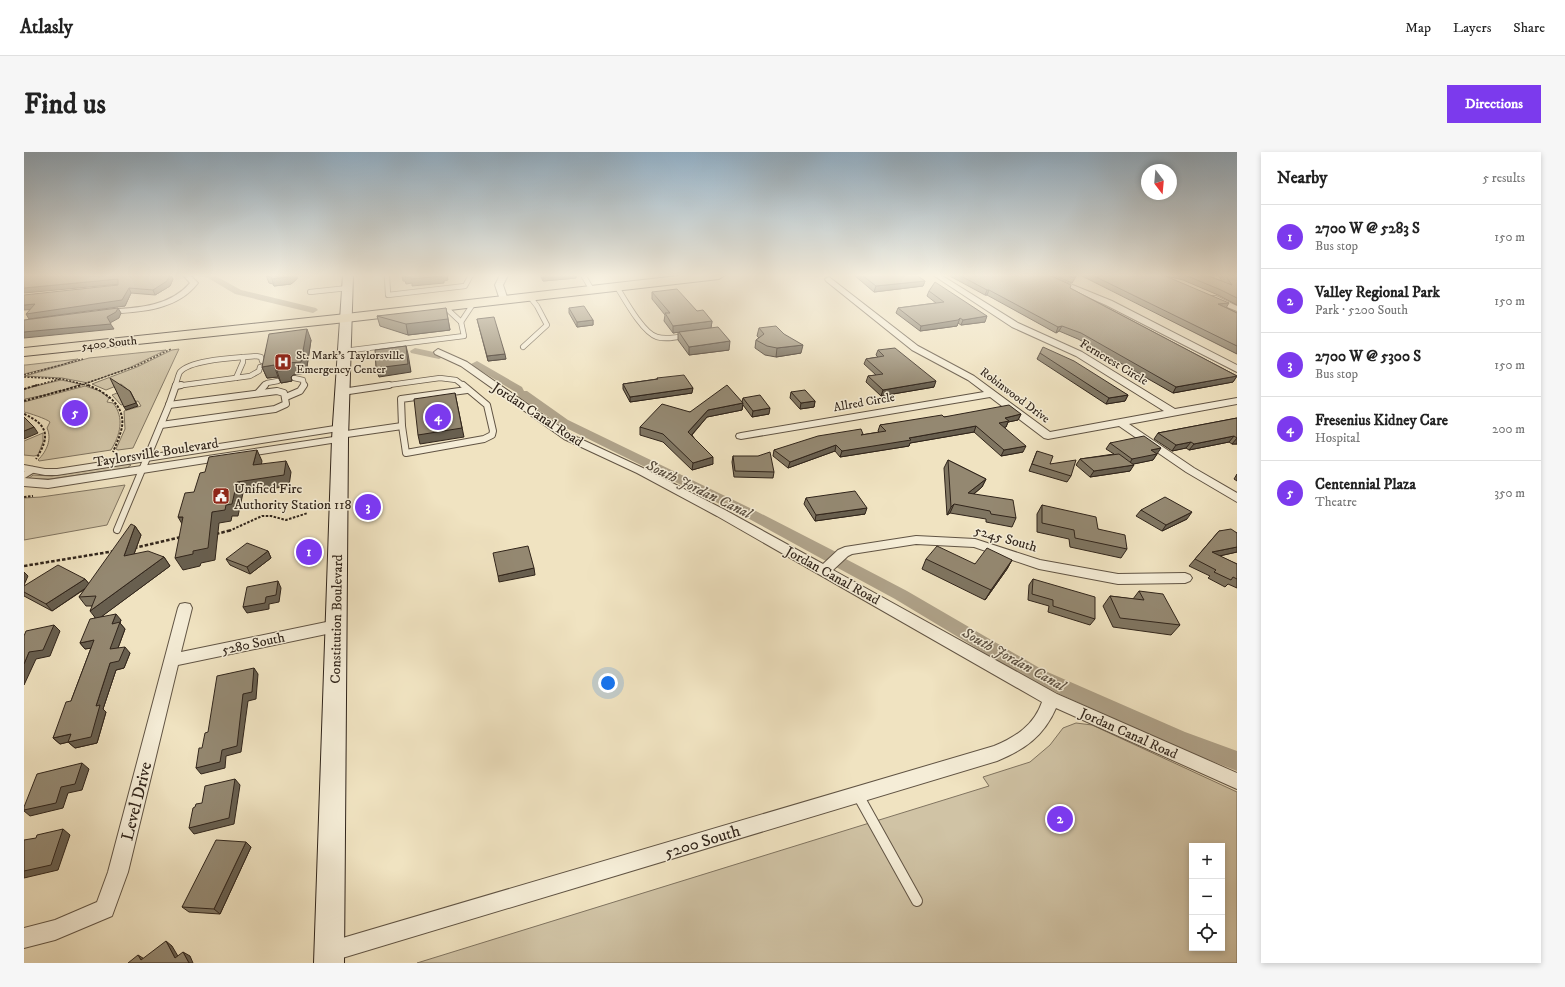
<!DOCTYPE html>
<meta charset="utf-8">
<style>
:root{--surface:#fff;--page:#f6f6f6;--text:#222;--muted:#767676;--line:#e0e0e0;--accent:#7c3aed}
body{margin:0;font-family:"IM FELL DW Pica",serif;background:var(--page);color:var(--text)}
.controls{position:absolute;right:12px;bottom:12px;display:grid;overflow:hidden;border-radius:0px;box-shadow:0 2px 6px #0003}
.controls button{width:36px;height:36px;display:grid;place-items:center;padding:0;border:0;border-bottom:1px solid var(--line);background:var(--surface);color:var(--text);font:20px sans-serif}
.compass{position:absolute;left:1117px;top:12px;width:36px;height:36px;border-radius:50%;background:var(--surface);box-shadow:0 2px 6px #0003;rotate:164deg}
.you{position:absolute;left:584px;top:531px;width:14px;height:14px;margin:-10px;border:3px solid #fff;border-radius:50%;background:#1a73e8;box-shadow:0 0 0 6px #1a73e833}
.badge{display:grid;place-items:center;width:26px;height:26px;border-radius:50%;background:var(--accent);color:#fff;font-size:13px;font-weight:700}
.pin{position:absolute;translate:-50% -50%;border:2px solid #fff;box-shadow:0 1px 4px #0006}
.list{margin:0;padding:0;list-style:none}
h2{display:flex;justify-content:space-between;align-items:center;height:52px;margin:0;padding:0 16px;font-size:17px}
h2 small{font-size:13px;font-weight:400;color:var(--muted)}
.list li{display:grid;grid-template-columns:26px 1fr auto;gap:12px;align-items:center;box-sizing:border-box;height:64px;padding:0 16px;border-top:1px solid var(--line)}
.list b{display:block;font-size:15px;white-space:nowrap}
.list p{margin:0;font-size:13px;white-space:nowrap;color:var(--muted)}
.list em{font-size:13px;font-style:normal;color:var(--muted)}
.icon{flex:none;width:22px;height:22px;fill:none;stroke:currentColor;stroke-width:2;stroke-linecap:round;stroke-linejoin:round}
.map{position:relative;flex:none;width:1213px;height:811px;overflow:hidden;border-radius:0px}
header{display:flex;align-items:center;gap:24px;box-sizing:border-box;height:56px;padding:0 20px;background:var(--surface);border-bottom:1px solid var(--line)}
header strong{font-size:19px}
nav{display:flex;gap:22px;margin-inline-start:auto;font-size:14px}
.intro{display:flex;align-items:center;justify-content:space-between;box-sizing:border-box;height:96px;padding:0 24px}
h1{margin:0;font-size:28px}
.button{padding:10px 18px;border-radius:0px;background:var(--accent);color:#fff;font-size:14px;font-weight:700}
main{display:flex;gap:24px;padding:0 24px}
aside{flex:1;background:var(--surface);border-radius:0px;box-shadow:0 2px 6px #0003}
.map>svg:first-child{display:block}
.green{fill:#d0c3a5;stroke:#807460;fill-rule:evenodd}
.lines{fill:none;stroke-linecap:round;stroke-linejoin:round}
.canal{fill:#afa289;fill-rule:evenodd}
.lane-far2-casing{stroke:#615444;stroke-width:6}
.lane-far1-casing{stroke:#615444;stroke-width:8}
.lane-casing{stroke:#615444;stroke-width:12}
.street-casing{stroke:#615444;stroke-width:2}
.secondary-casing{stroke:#31251b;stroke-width:2}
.primary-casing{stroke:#31251b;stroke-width:2}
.path-far2{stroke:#31251b;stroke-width:1.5;stroke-dasharray:2 1.5;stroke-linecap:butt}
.path-far1{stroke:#31251b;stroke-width:2;stroke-dasharray:2.5 1.5;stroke-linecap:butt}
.path{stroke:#31251b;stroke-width:2.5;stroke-dasharray:3.5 2;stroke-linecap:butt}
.lane-far2{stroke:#f5edd7;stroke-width:4.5}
.lane-far1{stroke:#f5edd7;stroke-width:6}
.lane{stroke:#f5edd7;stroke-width:10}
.street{fill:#f5edd7;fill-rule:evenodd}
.secondary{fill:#f5edd7;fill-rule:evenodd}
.primary{fill:#f0e3c1;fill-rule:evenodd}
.wall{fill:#7f7561;stroke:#31251b}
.shaded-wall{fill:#685f4f;stroke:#31251b}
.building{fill:#948871;stroke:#31251b}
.labels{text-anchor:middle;stroke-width:3;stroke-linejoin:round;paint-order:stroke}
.far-street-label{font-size:12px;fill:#31251b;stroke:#f5edd7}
.far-poi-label{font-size:12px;fill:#31251b;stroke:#f5edd7;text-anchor:start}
.street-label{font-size:14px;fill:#31251b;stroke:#f5edd7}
.poi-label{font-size:14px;fill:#31251b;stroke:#f5edd7;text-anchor:start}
.water-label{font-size:15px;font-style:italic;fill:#5d5142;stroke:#f5edd7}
.near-street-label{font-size:17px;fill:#31251b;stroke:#f5edd7}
</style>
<header>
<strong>Atlasly</strong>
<nav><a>Map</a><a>Layers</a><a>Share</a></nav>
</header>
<div class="intro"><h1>Find us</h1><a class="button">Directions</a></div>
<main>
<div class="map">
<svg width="1213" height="811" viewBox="0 0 1213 811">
<rect width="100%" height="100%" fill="#f0e3c1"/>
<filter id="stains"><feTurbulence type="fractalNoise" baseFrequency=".005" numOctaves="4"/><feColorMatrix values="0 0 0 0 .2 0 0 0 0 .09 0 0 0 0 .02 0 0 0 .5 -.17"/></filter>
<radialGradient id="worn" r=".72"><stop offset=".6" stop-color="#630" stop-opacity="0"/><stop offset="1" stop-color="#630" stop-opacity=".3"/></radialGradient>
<g class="green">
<polygon points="155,197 109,296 94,298 92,297 101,277 100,259 117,254 114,249 97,253 88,243 103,237 97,232 82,238 68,232 113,215 148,198"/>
<polygon points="142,198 105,216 64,231 38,226 1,224 65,206"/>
<polygon points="54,207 37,213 0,222 0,213 2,213"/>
<polygon points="37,228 57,232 38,239 37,238 21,243 1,247 0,248 0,237"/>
<path d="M61 234 76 239 85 246 83 250 89 251C101 266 96 283 87 298L15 309 14 308C23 299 28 287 23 276L26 270C23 267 5 261 0 260V250Z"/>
<polygon points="19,281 19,290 14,303 10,304 0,303 0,289"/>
<polygon points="104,312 107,313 103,316 26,327 4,327 9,323 28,324"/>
<polygon points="101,333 83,373 0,388 0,346 17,345"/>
<path d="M1052 571 1068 573 1213 640V811H393L965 634 959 625 1006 610 1026 593 1039 576ZM1168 694H1198V796H1168Z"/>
</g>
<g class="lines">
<g class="canal">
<polygon points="179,123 190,123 217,138 292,156 294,158 289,161 211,142"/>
<polygon points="391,196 419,202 421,204 415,207 387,201 386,199"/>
<polygon points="453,209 498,235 500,239 503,239 544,268 728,357 812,400 814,404 812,408 806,410 800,408 718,363 538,274 495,245 493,241 449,214 447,212"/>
<polygon points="818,405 883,439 1019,518 1161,580 1213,599 1213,619 1147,593 1005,528 871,447 812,415 810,411 812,407"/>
</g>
<defs>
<g id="lane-far2">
<polyline points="363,123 364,143 441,134 447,123"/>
<polyline points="559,123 568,138"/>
<path d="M593 135C601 148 619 181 633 185 643 188 655 185 664 183"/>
<polyline points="286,140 324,136"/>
<polyline points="437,170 449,152"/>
<polyline points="499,195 523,173 513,154 506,145"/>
<polyline points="320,199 440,184 437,170 421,155"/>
<polyline points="212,226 219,210 219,205"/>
<polyline points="270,226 279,228 280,234"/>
<path d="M151 234C153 230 154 223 156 220 167 207 215 206 232 204L237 205 238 209"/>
<polyline points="152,234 226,224 235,219 236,215"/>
<polyline points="240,234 243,231 254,229"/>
<polyline points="358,234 416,226 432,228 440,234"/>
</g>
<g id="lane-far1">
<polyline points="152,234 157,233"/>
<polyline points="318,240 365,233"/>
<polyline points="234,241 241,233"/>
<polyline points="262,245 276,239 280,233"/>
<polyline points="137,273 251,257 262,252 260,241 253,239 145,253"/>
<polyline points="378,274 377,247 443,238"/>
<polyline points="316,283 378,274 382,301 460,287 468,283 469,279 463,253 439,233"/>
<polyline points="0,323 8,318"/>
<polyline points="93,378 145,253 152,233"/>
</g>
<polyline id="lane" points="834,643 893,749"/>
<g id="street">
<path d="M159 123H166L174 131C152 160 112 160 79 162L75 160 79 158C109 156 145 156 166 131Z"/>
<polygon points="476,123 484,123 479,133 484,148 480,150 476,148 471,133"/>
<polygon points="909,123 917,123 994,171 1058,200 1151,257 1213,246 1213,252 1105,272 1170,316 1213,341 1213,350 1162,320 1095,274 1024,287 1020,286 966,245 717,287 713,286 712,284 713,282 717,281 960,240 944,228 888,198 802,129 801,127 805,125 894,194 950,224 1026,280 1140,259 1052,204 988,175"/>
<polygon points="1014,123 1024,123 1088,149 1213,213 1213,220 1082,153"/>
<polygon points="1186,144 1192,144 1213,154 1213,159 1186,148"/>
<path d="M414 197 443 210 548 283 621 317 701 358 799 412 814 398 821 395 892 384 951 387 1016 408 1094 422 1161 421 1166 423 1168 426 1166 429 1161 431 1094 432 1015 417 950 395 892 392 828 402 824 404 809 418 1033 542 1213 621V637L1032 556C1020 584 1000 598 973 609L305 810 298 807 295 800 298 793 305 790 970 594C992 585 1010 573 1018 550L693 364 613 321 540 287 437 214 411 202 410 200Z"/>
<polygon points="317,273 321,274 322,276 321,278 33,323 21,323 0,319 0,313 21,317 33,317"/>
<polygon points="316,284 320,285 321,287 320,289 24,336 0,334 0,326 24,328"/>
<polygon points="161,451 166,452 168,456 157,500 312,468 317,470 319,474 317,478 312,480 154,513 104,720 88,764 31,788 0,796 0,776 31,768 73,750 84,720 154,456 156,452"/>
</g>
<polygon id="secondary" points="319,123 329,123 324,287 320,811 290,811 308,287"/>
<polygon id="primary" points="662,123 701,123 695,127 322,170 0,204 0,196 322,162"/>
</defs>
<use href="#lane-far2" class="lane-far2-casing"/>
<use href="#lane-far1" class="lane-far1-casing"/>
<use href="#lane" class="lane-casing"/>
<use href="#street" class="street-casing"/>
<use href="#secondary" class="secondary-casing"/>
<use href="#primary" class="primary-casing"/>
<g class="path-far2">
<polyline points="0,223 59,207"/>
<polyline points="0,225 38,227 66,234"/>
<polyline points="10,234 36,227"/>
<polyline points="54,234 112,214 147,197"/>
</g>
<g class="path-far1">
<path d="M64 233C83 241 104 255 97 279 95 286 92 293 89 300"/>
<polyline points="0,237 13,233"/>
<polyline points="0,249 58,233"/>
<path d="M0 262C25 273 26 285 12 307"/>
<polyline points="0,345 9,344"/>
<polyline points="205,379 238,364 247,364 262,368 284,361"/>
</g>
<g class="path">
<polyline points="192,382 208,378"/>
<polyline points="110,396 157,385"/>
<polyline points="0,414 91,399"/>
</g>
<use href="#lane-far2" class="lane-far2"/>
<use href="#lane-far1" class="lane-far1"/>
<use href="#lane" class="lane"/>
<use href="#street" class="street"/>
<use href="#secondary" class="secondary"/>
<use href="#primary" class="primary"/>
</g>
<g class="wall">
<polygon points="0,123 149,127 146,134 131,143 107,141 101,154 5,158 94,133 94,132"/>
<polygon points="242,123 273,123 273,127 267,132 250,134 249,132 245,131"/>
<polygon points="516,123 552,123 552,126 519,129"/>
<polygon points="830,123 892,123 901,129 899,134 850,140"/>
<polygon points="924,123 1025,123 1046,136 1213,224 1209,230 1149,241 1054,187 1035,179 1032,181 963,143 961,143"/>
<polygon points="1029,123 1053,123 1048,131"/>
<polygon points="1056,123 1139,123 1213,161 1213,202"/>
<polygon points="1139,123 1182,123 1198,129 1194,123 1213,123 1213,153 1194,143 1159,128"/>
<polygon points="905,139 961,170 937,173 934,171 933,174 896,179 872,161 874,156 912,151 903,144"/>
<polygon points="628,140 673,159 688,169 687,176 705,198 665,203 654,188 654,180 649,181 640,169 641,163 628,147"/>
<polygon points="545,156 569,168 569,173 553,175 545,161"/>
<polygon points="353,164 424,167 426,178 384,183 356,174"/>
<polygon points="453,167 482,207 464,209"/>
<polygon points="735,176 777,201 752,205 741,203 731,196 732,188 735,186 733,184"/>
<polygon points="287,188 282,221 269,223 267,225 268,229 257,231 254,225 243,226 238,215"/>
<polygon points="854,198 910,235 857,244 842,230 844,224 852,223 840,212 842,207 854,205 852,203"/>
<polygon points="1016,201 1104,243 1101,249 1082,252 1013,207"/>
<polygon points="633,226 668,241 606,250 599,237 599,232 633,227"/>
<polygon points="767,240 791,249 790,255 776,257 766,246"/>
<polygon points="719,246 745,262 728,265 719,253 718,258 683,265 668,283 689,312 668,318 639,290 616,283 616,275 666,260 718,250"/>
<polygon points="997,262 994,268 984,270 982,275 980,275 999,300 977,304 950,280 886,291 885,294 816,305 811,299 764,316 749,304 750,298 855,280 854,279 856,273 920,265"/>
<polygon points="1213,266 1213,292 1208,292 1205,290 1165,298 1162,296 1148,299 1130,287 1134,281"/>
<polygon points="1086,291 1133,302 1129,308 1109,312 1106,319 1066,325 1052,313 1056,307 1090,302 1082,297"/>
<polygon points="1013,299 1026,312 1047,324 1043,330 1005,319"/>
<polygon points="709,304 750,320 749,326 710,325 708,310"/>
<polygon points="924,308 962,327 958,335 950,342 992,366 988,375 962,370 962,367 926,361 923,363 920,316"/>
<polygon points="1213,322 1213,329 1210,327"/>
<polygon points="782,346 841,362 791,369 780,352"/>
<polygon points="1018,353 1074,377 1103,397 1097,406 1046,395 1045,387 1013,380 1013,362"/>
<polygon points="1117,358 1163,367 1138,379 1112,364"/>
<polygon points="111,374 117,383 110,402 140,405 146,414 78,464 97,468 96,471 101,477 94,496 106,501 100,516 92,518 79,557 82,560 73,591 51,596 44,590 36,592 29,586 47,549 67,496 61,497 56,491 71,466 68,454 62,454 55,445 61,437 28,459 0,444 0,434 61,427 65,432"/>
<polygon points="1195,379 1213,381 1213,400 1195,404 1213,412 1213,436 1204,432 1201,435 1184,426 1186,424 1165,414"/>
<polygon points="244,399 247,406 226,422 206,413 202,407"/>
<polygon points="902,407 951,412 988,408 983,417 961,448 898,417"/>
<polygon points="1009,427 1071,467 1066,473 1024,460 1025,454 1004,448 1005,433"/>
<polygon points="1115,439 1156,473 1147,483 1089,475 1079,454 1086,444 1109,447"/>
<polygon points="227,695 196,762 165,760 158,755"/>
</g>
<g class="shaded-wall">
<polygon points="146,123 147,123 149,127 146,134 131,143 129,138"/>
<polygon points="266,123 273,123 273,127 267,132 250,134 248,127"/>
<polygon points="378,123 423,123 424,128 420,129 420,131 388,134 388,131 382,132 381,129 379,129"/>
<polygon points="531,123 552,123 552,126 519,129 519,124"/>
<polygon points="94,127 97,132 0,141 0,136"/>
<polygon points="901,129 899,134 850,140 852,134"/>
<polygon points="105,136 107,141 101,154 5,167 2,162"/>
<polygon points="963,138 965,138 963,143 961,143"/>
<polygon points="1205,151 1202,156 1194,152"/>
<polygon points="11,152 14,157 0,158 0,153"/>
<polygon points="94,156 97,161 95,166 86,171 90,177 0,186 0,180 83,165"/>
<polygon points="422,156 426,178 384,183 382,172"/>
<polygon points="963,164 961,170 937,173 939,168"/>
<polygon points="936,166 933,174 896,179 897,174"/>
<polygon points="569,168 569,173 553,175 553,170"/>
<polygon points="688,169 687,176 649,181 649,174"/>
<polygon points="1038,174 1035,179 1032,181 1034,175"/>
<polygon points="283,177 287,188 282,221 269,223 267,225 268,229 257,231 253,219 262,214"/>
<polygon points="706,189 705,198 665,203 665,195"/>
<polygon points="779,193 777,201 752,205 753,196"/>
<polygon points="382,194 384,202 387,220 355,225 352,216"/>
<polygon points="481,202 482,207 464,209 463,204"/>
<polygon points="250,213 254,225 243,226 238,215"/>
<polygon points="1213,224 1209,230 1149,241 1152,235"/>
<polygon points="912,229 910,235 857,244 859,238"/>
<polygon points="669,236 668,241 606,250 606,245"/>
<polygon points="106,239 114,254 102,258 100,255"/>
<polygon points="431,241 440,285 396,292 394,283"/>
<polygon points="1104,243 1101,249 1082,252 1085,246"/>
<polygon points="791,249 790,255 776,257 777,251"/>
<polygon points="719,251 718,258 683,265 664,287 664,280 684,258"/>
<polygon points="746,256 745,262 728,265 729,259"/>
<polygon points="997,262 994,268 984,270 982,275 972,277 975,271 981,266"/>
<polygon points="952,274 950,280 886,291 885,294 816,305 818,299 885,286"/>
<polygon points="10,275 14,281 0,287 0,279"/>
<polygon points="1210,284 1205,290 1165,298 1170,292"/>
<polygon points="1213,286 1213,292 1208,292"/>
<polygon points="1167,290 1162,296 1148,299 1152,293"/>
<polygon points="812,293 811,299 764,316 766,310"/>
<polygon points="1002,294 999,300 977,304 980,298"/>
<polygon points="1137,296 1129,308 1105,313 1108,307 1127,298"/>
<polygon points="233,298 238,309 235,325 229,313"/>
<polygon points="689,305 689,312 668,318 669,311"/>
<polygon points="262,309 267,320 265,334 219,341 214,364 208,364 207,369 195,371 191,408 177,411 176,414 159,418 151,406 169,399 188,360 202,353 213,330"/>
<polygon points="1110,313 1106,319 1066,325 1070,319"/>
<polygon points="962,327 958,335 941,349 944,341"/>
<polygon points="930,352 926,361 923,363 927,355"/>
<polygon points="843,356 841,362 791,369 792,363"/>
<polygon points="1168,360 1163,367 1138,379 1142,373"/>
<polygon points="154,365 159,365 161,377"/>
<polygon points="111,374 117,383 106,413 100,404"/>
<polygon points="1213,395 1213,400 1182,407 1188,400"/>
<polygon points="244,399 247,406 226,422 223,415"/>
<polygon points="140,405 146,414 73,468 66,459"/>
<polygon points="988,408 983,417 961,448 967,438"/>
<polygon points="510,416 511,423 475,430 474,424"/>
<polygon points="0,420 4,424 0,433"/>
<polygon points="61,427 66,433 28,459 22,452"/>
<polygon points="254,429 257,436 255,450 245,452 245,457 223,461 219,455"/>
<polygon points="92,462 97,468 96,471 101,477 91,504 86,497 88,472"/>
<polygon points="30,473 36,479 26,504 12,507 0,533 0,512 5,500"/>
<polygon points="70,488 75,495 61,497 56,491"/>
<polygon points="101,495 106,501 100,516 92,518 79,557 82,560 73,591 51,596 44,590 72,554 86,511"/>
<polygon points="230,516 234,522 232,547 224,549 217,600 202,604 201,616 177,622 172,616 219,542"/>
<polygon points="47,582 53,588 36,592 29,586"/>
<polygon points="58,611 65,617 58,638 44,641 39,656 6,664 0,659 0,658 37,635"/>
<polygon points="211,627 216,633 210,672 170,682 165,676"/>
<polygon points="39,677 46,683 34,718 0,726 0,719"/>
<polygon points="222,690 227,695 196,762 190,757"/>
<polygon points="142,789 148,794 158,811 151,806"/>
<polygon points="159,800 166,804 169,811 165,811"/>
<polygon points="114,803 122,808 117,808"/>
</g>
<g class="building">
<polygon points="0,123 146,123 143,129 129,138 105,136 98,148 2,162 11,152 0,153 0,143 94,133 94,127 0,136"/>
<polygon points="242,123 266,123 264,125 248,127 247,125 242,124"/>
<polygon points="380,123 419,123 419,124 387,127 387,125 381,125"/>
<polygon points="518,123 531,123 519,124"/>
<polygon points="838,123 892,123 901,129 852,134"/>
<polygon points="935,123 1025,123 1047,133 1046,136 1213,224 1152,235 1057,181 1038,174 1034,175 965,138 963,138"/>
<polygon points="1043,123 1052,123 1051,126"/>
<polygon points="1068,123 1139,123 1205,151 1194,152 1213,161 1213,194"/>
<polygon points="1161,123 1182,123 1208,133 1201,123 1213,123 1213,146 1197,138"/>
<polygon points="911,130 963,164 939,168 936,166 934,168 897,174 874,156 920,150 905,139"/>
<polygon points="653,137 673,159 679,158 688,169 649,174 641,161 646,161 628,140"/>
<polygon points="560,154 569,168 553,170 545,156"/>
<polygon points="94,156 92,160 83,165 87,172 0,180 0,168"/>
<polygon points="422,156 424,167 382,172 353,164"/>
<polygon points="470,165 481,202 463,204 453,167"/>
<polygon points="752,174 760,182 779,193 753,196 743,194 732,188 740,182 735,176"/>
<polygon points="694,175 706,189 665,195 655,180"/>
<polygon points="283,177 277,210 264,211 262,214 264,218 253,219 253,216 250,213 238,215 245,182"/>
<polygon points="382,194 384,212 352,216 351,198"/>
<polygon points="1019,195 1050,209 1104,243 1085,246 1016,201"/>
<polygon points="871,196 912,229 859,238 844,224 859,222 842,207 860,204 854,198"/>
<polygon points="660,223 669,236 606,245 599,232 634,227 633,226"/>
<polygon points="86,226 106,239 112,251 100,255"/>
<polygon points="703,233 719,251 684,258 664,280 689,305 669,311 639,282 616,275 638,252 666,260"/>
<polygon points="781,238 791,249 777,251 767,240"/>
<polygon points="431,241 438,276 394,283 390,247"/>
<polygon points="736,243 746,256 729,259 719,246"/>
<polygon points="985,253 997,262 981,266 985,269 975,271 1002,294 980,298 952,274 885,286 887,288 818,299 812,293 766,310 750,298 794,284 837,277 839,282 837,283 862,279 856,273 918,263 920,265"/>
<polygon points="0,265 10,275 0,279"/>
<polygon points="1213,266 1213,286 1210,284 1170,292 1167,290 1152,293 1134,281"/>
<polygon points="1120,284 1137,296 1127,298 1133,302 1108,307 1086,291"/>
<polygon points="233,298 229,313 262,309 260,323 213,330 208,352 202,353 201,358 188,360 184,396 169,399 169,402 151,406 159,365 154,365 161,341 170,340 176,321 181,320 185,305"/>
<polygon points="1013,299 1029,304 1026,312 1052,308 1047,324 1008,312"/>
<polygon points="746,300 750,320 711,319 709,304 734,304"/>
<polygon points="1095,302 1110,313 1070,319 1056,307"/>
<polygon points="924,308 962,327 944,341 989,348 992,366 967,362 966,359 930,352 927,355"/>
<polygon points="831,339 843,356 792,363 782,346"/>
<polygon points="1141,345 1168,360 1142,373 1117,358"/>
<polygon points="1018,353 1072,365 1074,377 1101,383 1103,397 1051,386 1050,378 1018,371"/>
<polygon points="107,372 111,374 100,404 124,399 140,405 66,459 72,444 55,445"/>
<polygon points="1207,377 1213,381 1213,395 1188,400 1213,412 1213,427 1209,425 1207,428 1190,420 1192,418 1171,407 1195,379"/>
<polygon points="223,391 244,399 223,415 202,407"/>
<polygon points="504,394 510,416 474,424 469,401"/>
<polygon points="913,394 951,412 963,396 988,408 967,438 902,407"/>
<polygon points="34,413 61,427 22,452 0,440 0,434"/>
<polygon points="1009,427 1071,445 1071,467 1029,454 1029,448 1008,442"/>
<polygon points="254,429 252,443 242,445 241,451 219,455 223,435"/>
<polygon points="1115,439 1139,442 1156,473 1096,466 1086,444 1120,448"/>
<polygon points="92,462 88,472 96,470 86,497 101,495 95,509 86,511 72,554 76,553 67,585 44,590 47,582 29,586 42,550 47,549 70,488 56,491 66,467"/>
<polygon points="30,473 19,498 5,500 0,512 0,484 2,479"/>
<polygon points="230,516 228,540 219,542 213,594 198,598 196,610 172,616 175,596 178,596 181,581 184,580 193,524"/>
<polygon points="58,611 51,632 37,635 32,651 0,658 0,655 13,622"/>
<polygon points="211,627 205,666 165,676 169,656 171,655 172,652 178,651 181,634"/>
<polygon points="39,677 27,713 0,719 0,688 12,686 13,683"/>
<polygon points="192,688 222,690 190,757 158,755"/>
<polygon points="142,789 151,806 159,800 165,811 104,811 114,803 117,808"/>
</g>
<linearGradient id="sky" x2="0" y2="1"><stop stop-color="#91adc2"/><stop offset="0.52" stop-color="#f8f2e3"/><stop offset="1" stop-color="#f8f2e3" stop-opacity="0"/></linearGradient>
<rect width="1213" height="237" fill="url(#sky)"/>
<defs>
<symbol id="hospital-square" viewBox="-11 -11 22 22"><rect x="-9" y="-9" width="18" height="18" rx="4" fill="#8f2418" stroke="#f5edd7"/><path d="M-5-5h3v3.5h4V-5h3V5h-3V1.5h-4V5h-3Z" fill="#fff"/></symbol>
<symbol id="civic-square" viewBox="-11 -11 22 22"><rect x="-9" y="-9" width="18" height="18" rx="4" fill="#8f2418" stroke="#f5edd7"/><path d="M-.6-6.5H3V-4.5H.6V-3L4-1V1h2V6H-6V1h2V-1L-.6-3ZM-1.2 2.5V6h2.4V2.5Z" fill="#fff"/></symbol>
</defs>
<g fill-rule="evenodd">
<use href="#hospital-square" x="249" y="200" width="20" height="20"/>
<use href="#civic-square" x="187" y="334" width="20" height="20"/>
</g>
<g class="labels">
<g class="far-street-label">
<text transform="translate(85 191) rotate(-6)" y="4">5400 South</text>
<text transform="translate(1090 210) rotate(31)" y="4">Ferncrest Circle</text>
<text transform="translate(991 243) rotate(37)" y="4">Robinwood Drive</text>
<text transform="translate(840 250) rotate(-10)" y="4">Allred Circle</text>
</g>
<g class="far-poi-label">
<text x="272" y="207">St. Mark's Taylorsville<tspan x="272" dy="14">Emergency Center</tspan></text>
</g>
<g class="street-label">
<text transform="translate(514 262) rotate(33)" y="5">Jordan Canal Road</text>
<text transform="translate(132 300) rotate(-9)" y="5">Taylorsville Boulevard</text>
<text transform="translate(982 386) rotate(16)" y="5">5245 South</text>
<text transform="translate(809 423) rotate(29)" y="5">Jordan Canal Road</text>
<text transform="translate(312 467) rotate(-89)" y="5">Constitution Boulevard</text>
<text transform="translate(229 491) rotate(-12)" y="5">5280 South</text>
<text transform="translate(1105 581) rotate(24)" y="5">Jordan Canal Road</text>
</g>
<g class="poi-label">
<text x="210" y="341">Unified Fire<tspan x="210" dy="16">Authority Station 118</tspan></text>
</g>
<g class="water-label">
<text transform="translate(675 337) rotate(26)" y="5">South Jordan Canal</text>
<text transform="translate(990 507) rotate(29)" y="5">South Jordan Canal</text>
</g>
<g class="near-street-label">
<text transform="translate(112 649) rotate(-76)" y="6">Level Drive</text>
<text transform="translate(678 689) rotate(-17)" y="6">5200 South</text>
</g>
</g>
<rect width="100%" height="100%" filter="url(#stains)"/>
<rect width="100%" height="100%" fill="url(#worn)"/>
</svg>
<div class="controls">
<button>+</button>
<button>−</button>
<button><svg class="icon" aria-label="locate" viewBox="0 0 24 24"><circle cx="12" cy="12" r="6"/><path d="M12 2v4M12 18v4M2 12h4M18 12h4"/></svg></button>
</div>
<svg class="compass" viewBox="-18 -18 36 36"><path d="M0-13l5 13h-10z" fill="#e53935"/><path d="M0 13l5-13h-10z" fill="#767676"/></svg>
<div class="you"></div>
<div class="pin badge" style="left:285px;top:400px">1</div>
<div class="pin badge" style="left:1036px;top:667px">2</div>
<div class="pin badge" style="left:344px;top:355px">3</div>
<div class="pin badge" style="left:414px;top:265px">4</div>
<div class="pin badge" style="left:51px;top:261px">5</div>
</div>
<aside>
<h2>Nearby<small>5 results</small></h2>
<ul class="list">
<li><span class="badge">1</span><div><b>2700 W @ 5283 S</b><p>Bus stop</p></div><em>150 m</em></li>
<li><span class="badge">2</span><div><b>Valley Regional Park</b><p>Park · 5200 South</p></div><em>150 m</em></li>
<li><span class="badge">3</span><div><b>2700 W @ 5300 S</b><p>Bus stop</p></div><em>150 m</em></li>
<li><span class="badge">4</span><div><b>Fresenius Kidney Care</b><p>Hospital</p></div><em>200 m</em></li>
<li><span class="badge">5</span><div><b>Centennial Plaza</b><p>Theatre</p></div><em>350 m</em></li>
</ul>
</aside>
</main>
